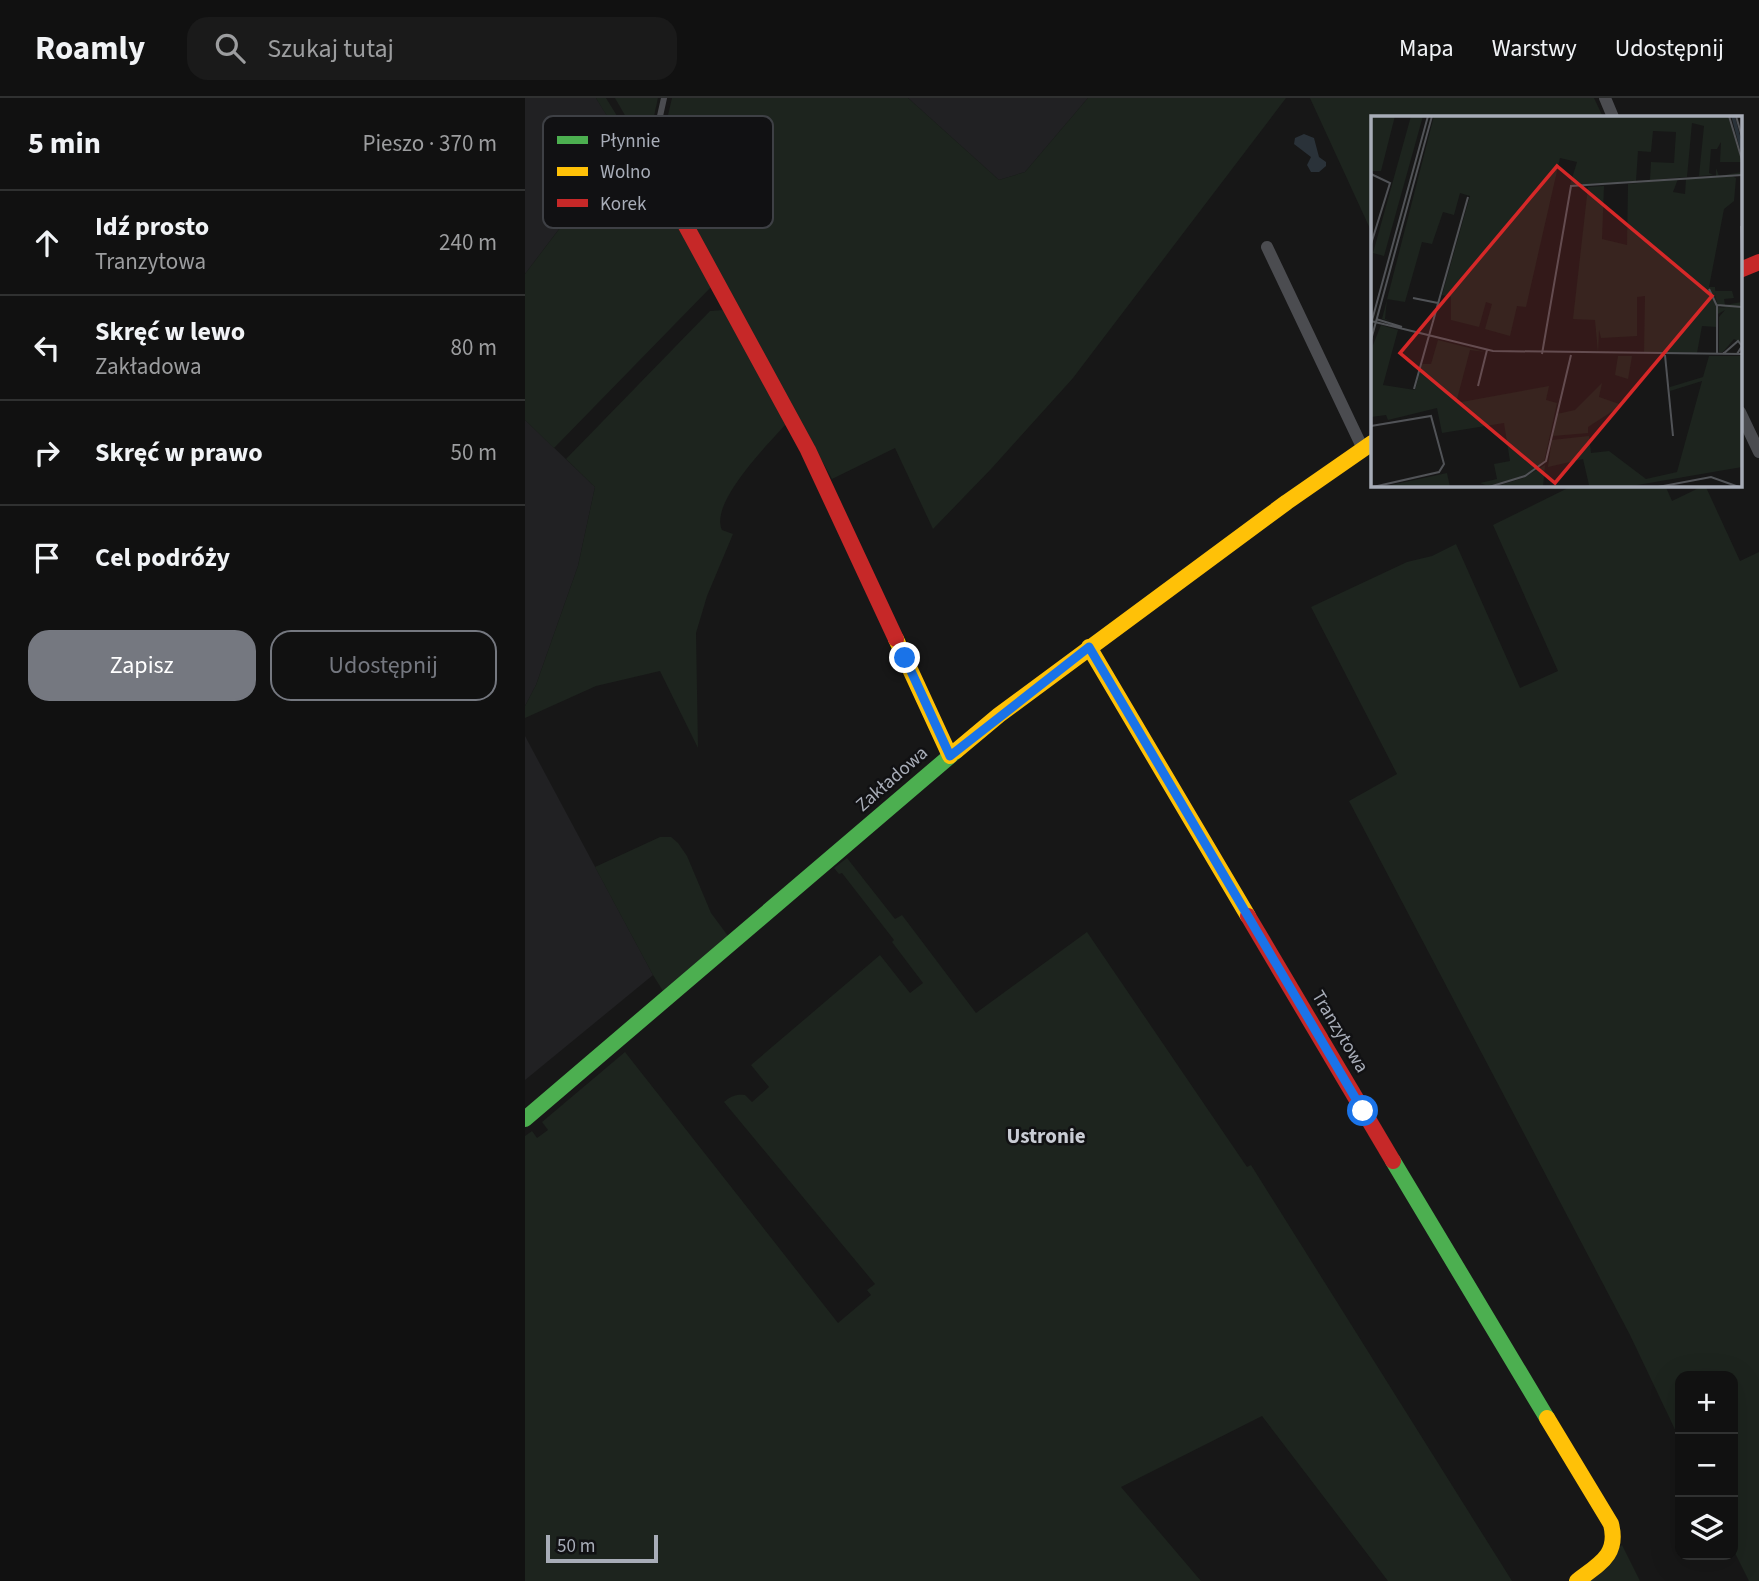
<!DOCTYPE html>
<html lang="pl">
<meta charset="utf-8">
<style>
:root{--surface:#111;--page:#1a1a1a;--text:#f1f3f6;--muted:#9c9d9f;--line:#303131;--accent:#757880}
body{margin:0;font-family:"Source Sans 3",sans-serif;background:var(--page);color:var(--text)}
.controls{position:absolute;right:21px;bottom:21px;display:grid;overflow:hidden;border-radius:14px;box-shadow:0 7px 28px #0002}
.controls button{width:63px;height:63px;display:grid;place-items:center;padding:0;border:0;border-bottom:2px solid var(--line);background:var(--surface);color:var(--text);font:35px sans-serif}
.scale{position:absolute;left:21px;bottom:18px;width:112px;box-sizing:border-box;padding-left:7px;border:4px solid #a8adb8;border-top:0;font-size:19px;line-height:24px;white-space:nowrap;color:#a8adb8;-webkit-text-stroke:5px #111113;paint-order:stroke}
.stop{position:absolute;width:21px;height:21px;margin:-16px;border:5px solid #1a73e8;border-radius:50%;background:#fff}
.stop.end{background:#1a73e8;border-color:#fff;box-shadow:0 2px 7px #0008}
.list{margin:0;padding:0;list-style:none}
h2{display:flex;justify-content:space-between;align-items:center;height:91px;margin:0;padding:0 28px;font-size:30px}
h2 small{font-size:23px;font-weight:400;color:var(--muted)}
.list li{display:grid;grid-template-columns:46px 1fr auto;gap:21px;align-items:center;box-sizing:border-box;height:105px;padding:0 28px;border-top:2px solid var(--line)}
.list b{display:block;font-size:26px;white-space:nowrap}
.list p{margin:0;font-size:23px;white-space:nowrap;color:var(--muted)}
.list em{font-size:23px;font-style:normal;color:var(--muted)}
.actions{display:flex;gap:14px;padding:21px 28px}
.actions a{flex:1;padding:16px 0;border:2px solid var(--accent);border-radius:21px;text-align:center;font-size:24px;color:var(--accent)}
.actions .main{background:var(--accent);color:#fff}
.icon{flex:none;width:38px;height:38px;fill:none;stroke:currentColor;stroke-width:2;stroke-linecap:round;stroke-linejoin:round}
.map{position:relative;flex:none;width:1234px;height:1483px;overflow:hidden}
header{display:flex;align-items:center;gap:42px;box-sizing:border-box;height:98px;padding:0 35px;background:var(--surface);border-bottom:2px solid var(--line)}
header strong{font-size:33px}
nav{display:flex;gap:38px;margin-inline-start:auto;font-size:24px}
.search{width:490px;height:63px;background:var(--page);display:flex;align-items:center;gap:18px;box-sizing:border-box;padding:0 24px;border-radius:21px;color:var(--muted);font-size:26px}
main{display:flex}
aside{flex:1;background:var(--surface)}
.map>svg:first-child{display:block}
.built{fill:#212123}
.green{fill:#1d241e}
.water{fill:#2a3239}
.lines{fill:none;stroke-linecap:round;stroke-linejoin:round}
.lane{stroke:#4b4c50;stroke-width:6}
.street{stroke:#4b4c50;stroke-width:12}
.fast{stroke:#4caf50;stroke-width:16}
.slow{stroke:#ffc107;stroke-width:16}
.jam{stroke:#c62828;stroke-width:16}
.route{stroke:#1a73e8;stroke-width:9}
.labels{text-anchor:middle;stroke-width:5;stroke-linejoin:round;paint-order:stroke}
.street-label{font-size:19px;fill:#a8adb8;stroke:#111113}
.neighbourhood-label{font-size:21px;font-weight:bold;fill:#c9ccd4;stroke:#111113}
.inset-river{fill:none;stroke:#2a3239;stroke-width:3.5}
.inset-road{fill:none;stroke:#515357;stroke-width:2}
.view{fill:#d62828;fill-opacity:0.15;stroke:#d62828;stroke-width:3.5}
.inset-edge{fill:none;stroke:#a8adb8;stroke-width:3.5}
.key{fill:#111113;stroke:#3e4045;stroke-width:2}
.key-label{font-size:19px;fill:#a8adb8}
</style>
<header>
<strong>Roamly</strong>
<div class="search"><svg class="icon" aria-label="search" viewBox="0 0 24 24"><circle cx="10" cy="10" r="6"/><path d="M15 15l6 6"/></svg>Szukaj tutaj</div>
<nav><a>Mapa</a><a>Warstwy</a><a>Udostępnij</a></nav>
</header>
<main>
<aside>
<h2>5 min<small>Pieszo · 370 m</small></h2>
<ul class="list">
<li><svg class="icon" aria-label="ahead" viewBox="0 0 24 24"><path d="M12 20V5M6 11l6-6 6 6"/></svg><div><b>Idź prosto</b><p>Tranzytowa</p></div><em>240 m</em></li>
<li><svg class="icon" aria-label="left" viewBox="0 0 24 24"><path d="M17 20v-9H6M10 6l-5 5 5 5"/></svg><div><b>Skręć w lewo</b><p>Zakładowa</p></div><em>80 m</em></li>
<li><svg class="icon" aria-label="right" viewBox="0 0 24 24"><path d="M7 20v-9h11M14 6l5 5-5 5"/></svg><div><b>Skręć w prawo</b></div><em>50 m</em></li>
<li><svg class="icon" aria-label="arrive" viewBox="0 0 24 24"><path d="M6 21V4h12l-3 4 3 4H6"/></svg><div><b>Cel podróży</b></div></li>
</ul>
<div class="actions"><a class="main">Zapisz</a><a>Udostępnij</a></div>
</aside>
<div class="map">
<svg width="1234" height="1483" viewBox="0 0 1234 1483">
<rect width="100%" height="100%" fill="#171717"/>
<g class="built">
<polygon points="0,0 71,0 99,45 0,176"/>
<polygon points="383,0 563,0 500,74 474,82"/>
<polygon points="0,322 70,389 53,468 11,587 0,608"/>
<polygon points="0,638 128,877 0,982"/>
</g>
<g class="green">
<polygon points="71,0 81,0 121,65 186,189 29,350 0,322 0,176 99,46"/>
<polygon points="90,0 133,0 123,45 116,45"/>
<polygon points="147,0 383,0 474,82 500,74 563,0 761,0 548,280 466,371 408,431 370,350 307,381 177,145 141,73 138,53 139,34"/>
<polygon points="785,0 1069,0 1078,19 847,19 847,135"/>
<path d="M198 212 261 326C244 345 184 405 197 432L208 436 182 498 171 535 173 650 135 573 71 588 0 620V608L11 587 53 468 70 389 41 361 185 213Z"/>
<polygon points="1049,387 1140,387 1147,403 1180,387 1215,463 1234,454 1234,1483 1224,1483 1208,1451 1208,1278 1155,1278 1155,1342 1105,1237 824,703 872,676 786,509 882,464 907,458 931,446 995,590 1033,573 968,427"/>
<polygon points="135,739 146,739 153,745 162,758 186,815 203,838 138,893 128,877 70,769"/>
<path d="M322 760 370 821 377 817 451 915 562 834 722 1069 726 1067 987 1483H863L737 1318 596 1389 676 1483H0V1038L7 1033 12 1040 23 1032 17 1024 100 954 313 1225 346 1197 342 1192 350 1186 199 1004C206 998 211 996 220 997L227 1004 244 989 226 967 355 857 385 895 398 885 367 844 369 842 317 775 314 776 309 770Z"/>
<polygon points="1097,1447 1115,1483 1058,1483"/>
</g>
<polygon class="water" points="779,36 789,40 794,59 801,64 801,68 794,74 786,74 782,67 786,59 769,46 770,40"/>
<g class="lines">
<polyline class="lane" points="130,69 133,27 139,0"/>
<g class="street">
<polyline points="1080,0 1088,19"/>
<polyline points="742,149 838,351"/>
<polyline points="1215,314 1234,354"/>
</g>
<g class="fast">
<polyline points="0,1021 431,653"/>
<polyline points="868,1063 1022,1320"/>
</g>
<g class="slow">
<polyline points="371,541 425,658"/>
<polyline points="564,549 723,818"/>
<polyline points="431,653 474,617 762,404 847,345"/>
<path d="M1022 1320 1086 1426C1094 1457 1074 1466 1052 1483"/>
</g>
<g class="jam">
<polyline points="130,71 283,352 371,541"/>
<polyline points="1215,172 1234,164"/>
<polyline points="723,818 868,1063"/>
</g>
</g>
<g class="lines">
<polyline class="route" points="380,560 425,658 564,549 838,1013"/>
</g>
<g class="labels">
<g class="street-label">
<text transform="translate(366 680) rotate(-41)" y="7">Zakładowa</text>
<text transform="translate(816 933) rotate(59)" y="7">Tranzytowa</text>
</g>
<g class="neighbourhood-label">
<text x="521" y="1045">Ustronie</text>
</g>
</g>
<g transform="translate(846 18)">
<rect width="371" height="371" fill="#171717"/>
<path d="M0 0H24L10 55H0ZM40 0H52L13 140 2 137ZM63 0H357L371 47V58L359 59 365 62 363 85 353 93 338 171H344L346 211 331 210 326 237 273 236 274 180 266 181V220L230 222 228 214 227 237 224 204 202 203 217 71 233 70 231 123 256 129 257 68 307 63 302 76 314 78 315 63H311L345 60V52L348 60 371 56 370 46H349L350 26 346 33H340L338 57 342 59 328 60 333 10 321 7 316 61 279 64 280 46 303 47 305 16 282 15 280 36 267 35 265 65 199 69 206 46 189 42 155 191 146 190 139 220 114 213 121 188 115 186 108 211 80 204V181L71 179 99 80 89 77 83 99 72 96 61 128 51 126 34 186 16 183 14 203 23 206 11 203ZM344 175H361L363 182 353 183 354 189 371 186V227L363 223 352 236H348V201L354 194 347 198 346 191 355 192 346 189ZM10 209 27 214 12 269 44 274 51 248H60L67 224 114 236 99 234 85 287 178 270 175 284 186 287 173 346 153 360 117 370 109 367 126 363 123 348 139 345 133 307 71 317 66 292 17 304 15 299 0 301V234ZM247 240H261L257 263 244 259ZM338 240H371V351L255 371H210L218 369 212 343 177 351 174 370 181 324 218 320 220 337 238 335 275 363 306 356 331 265 299 275V271L332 261ZM231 267 228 281 251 289 217 311V317L182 320 186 298 204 294ZM174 349 172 371H123L152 362ZM76 357 79 371H11Z" fill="#1d241e"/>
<path class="inset-river" d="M362 0 371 34"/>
<path class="inset-road" d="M358 0 371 44M365 0 371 21M0 58 19 67 0 128M370 110 371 140M338 173 346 190V238M42 182 67 187M346 189 371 191M5 203 31 211M0 205 122 235 371 238M0 208 57 0M0 224 61 0M171 238 200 70 371 59M352 238 367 225 371 230 366 238M294 239 302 320M107 270 116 234M43 273 97 81M0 310 60 300 73 348 68 356 2 371M118 371 154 360 175 345 200 239M287 371 340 361 368 371"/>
<path class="view" d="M186 50 341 180 184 367 29 237Z"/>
<rect width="371" height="371" class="inset-edge"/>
</g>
<rect x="18" y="18" width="230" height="112" rx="10" class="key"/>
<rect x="32" y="38" width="31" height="8" fill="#4caf50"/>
<rect x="32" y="69" width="31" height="9" fill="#ffc107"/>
<rect x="32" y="101" width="31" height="8" fill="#c62828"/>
<g class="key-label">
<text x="75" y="49">Płynnie</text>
<text x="75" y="80">Wolno</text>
<text x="75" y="112">Korek</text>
</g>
</svg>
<div class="controls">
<button>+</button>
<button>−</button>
<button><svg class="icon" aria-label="layers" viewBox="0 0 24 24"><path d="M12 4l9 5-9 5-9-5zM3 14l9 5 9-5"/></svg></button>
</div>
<div class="scale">50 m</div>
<div class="stop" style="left:838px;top:1013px"></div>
<div class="stop end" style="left:380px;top:560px"></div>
</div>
</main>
